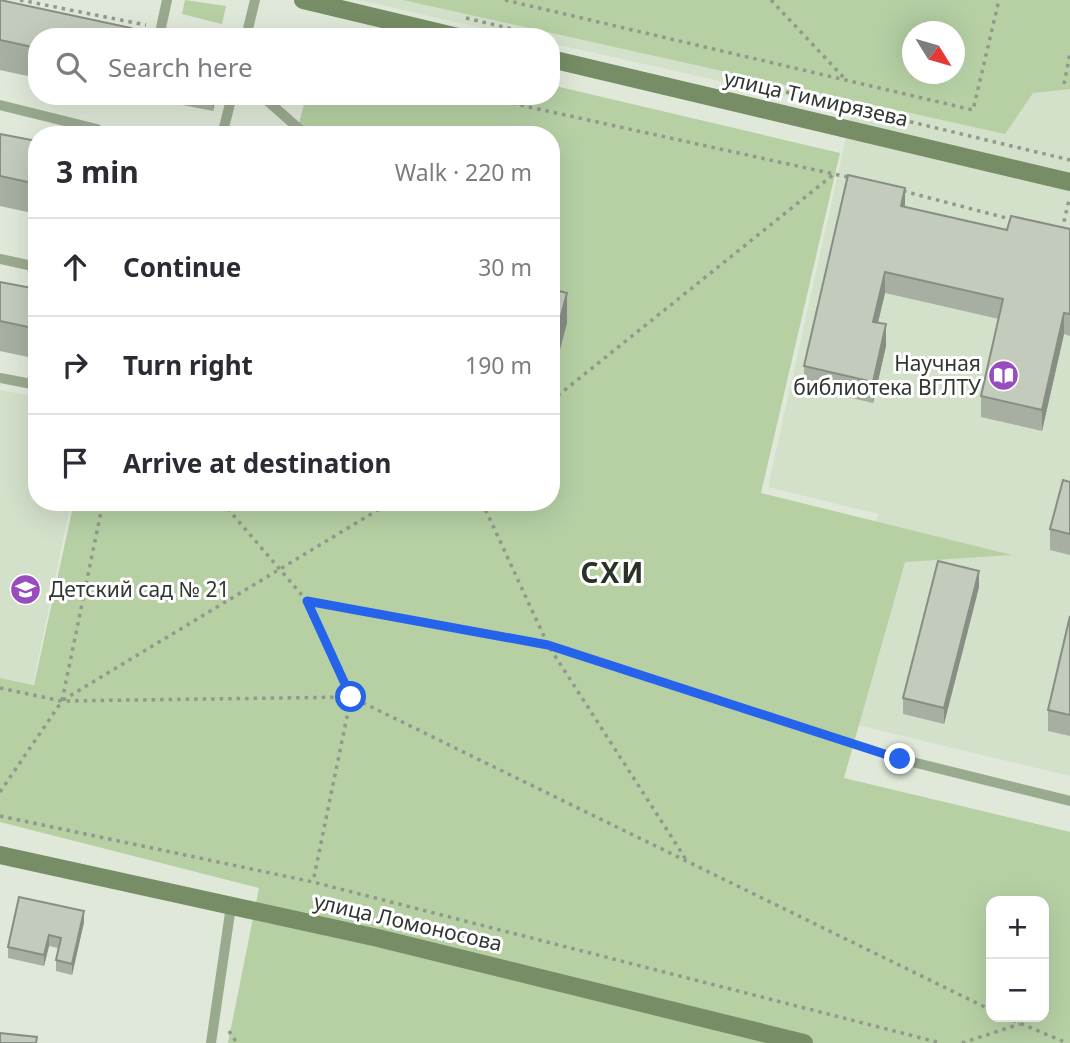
<!DOCTYPE html>
<meta charset="utf-8">
<style>
:root{--surface:#fff;--page:#f7f7f7;--text:#2b2b33;--muted:#7c7c81;--line:#e1e1e2}
body{margin:0;font-family:"Noto Sans",sans-serif;background:var(--page);color:var(--text)}
.controls{position:absolute;right:21px;bottom:21px;display:grid;overflow:hidden;border-radius:14px;box-shadow:0 7px 28px #0002}
.controls button{width:63px;height:63px;display:grid;place-items:center;padding:0;border:0;border-bottom:2px solid var(--line);background:var(--surface);color:var(--text);font:35px sans-serif}
.compass{position:absolute;left:902px;top:21px;width:63px;height:63px;border-radius:50%;background:var(--surface);box-shadow:0 7px 28px #0002;rotate:127deg}
.stop{position:absolute;width:21px;height:21px;margin:-16px;border:5px solid #2563eb;border-radius:50%;background:#fff}
.stop.end{background:#2563eb;border-color:#fff;box-shadow:0 2px 7px #0008}
.list{margin:0;padding:0;list-style:none}
h2{display:flex;justify-content:space-between;align-items:center;height:91px;margin:0;padding:0 28px;font-size:30px}
h2 small{font-size:23px;font-weight:400;color:var(--muted)}
.list li{display:grid;grid-template-columns:46px 1fr auto;gap:21px;align-items:center;box-sizing:border-box;height:98px;padding:0 28px;border-top:2px solid var(--line)}
.list b{display:block;font-size:26px;white-space:nowrap}
.list em{font-size:23px;font-style:normal;color:var(--muted)}
.icon{flex:none;width:38px;height:38px;fill:none;stroke:currentColor;stroke-width:2;stroke-linecap:round;stroke-linejoin:round}
.map{position:relative;flex:none;width:1070px;height:1043px;overflow:hidden}
.search{position:absolute;background:var(--surface);box-shadow:0 7px 28px #0002;left:28px;top:28px;width:532px;height:77px;display:flex;align-items:center;gap:18px;box-sizing:border-box;padding:0 24px;border-radius:28px;color:var(--muted);font-size:26px}
.panel{position:absolute;background:var(--surface);box-shadow:0 7px 28px #0002;left:28px;top:126px;width:532px;height:385px;border-radius:28px}
.map>svg:first-child{display:block}
.built{fill:#d3e0ca;fill-rule:evenodd}
.green{fill:#b6d0a4;fill-rule:evenodd}
.lines{fill:none;stroke-linecap:round;stroke-linejoin:round}
.path{stroke:#92988d;stroke-width:3.5;stroke-dasharray:3.5 5;stroke-linecap:butt}
.lane{stroke:#9aaa8f;stroke-width:10}
.secondary{stroke:#768d65;stroke-width:18}
.wall{fill:#a7afa2}
.shaded-wall{fill:#888e84}
.building{fill:#c2cbbc;stroke:#888e84;stroke-width:2}
.route{stroke:#2563eb;stroke-width:9}
.labels{text-anchor:middle;stroke-width:6;stroke-linejoin:round;paint-order:stroke}
.street-label{font-size:21px;fill:#323630;stroke:#fff}
.poi-label{font-size:21px;fill:#323630;stroke:#fff;text-anchor:end}
.district-label{font-size:28px;font-weight:bold;letter-spacing:2px;fill:#2a3126;stroke:#fff}
</style>
<div class="map">
<svg width="1070" height="1043" viewBox="0 0 1070 1043">
<rect width="100%" height="100%" fill="#dfe8d9"/>
<g class="built">
<path d="M359 0H1070V776L832 719 878 514 768 487 852 111 551 43V37H522ZM912 32H954V74H912Z"/>
<polygon points="0,390 37,397 37,502 71,502 33,684 0,678"/>
</g>
<g class="green">
<polygon points="185,0 226,6 222,24 182,14"/>
<path d="M403 0H1070V89L1033 93 1005 134ZM912 32H954V74H912Z"/>
<path d="M551 85 840 153 761 493 1012 555 905 562 844 778 1070 832V1043H228L259 888 0 822V678L34 685 74 502H551V135H296L306 96H551ZM991 901H1044V1017H991Z"/>
</g>
<g class="lines">
<g class="path">
<polyline points="20,0 146,25"/>
<polyline points="505,0 973,110 999,0"/>
<polyline points="771,0 846,80"/>
<polyline points="466,18 546,37"/>
<polyline points="174,31 203,37"/>
<polyline points="1064,84 1070,53"/>
<polyline points="786,92 1070,160"/>
<polyline points="479,96 852,178"/>
<polyline points="903,191 1014,220"/>
<polyline points="1062,230 1069,200"/>
<polyline points="551,401 834,174"/>
<polyline points="222,502 307,601 351,697 313,882"/>
<polyline points="482,502 548,645 687,861"/>
<polyline points="307,601 548,645 886,754"/>
<polyline points="0,688 62,701 351,697 991,1010"/>
<polyline points="63,700 391,502"/>
<polyline points="0,792 62,701 103,502"/>
<polyline points="0,816 313,882 941,1043"/>
<polyline points="1005,1017 1067,1043"/>
<polyline points="229,1031 237,1043"/>
<polyline points="962,1043 1020,1024"/>
</g>
<g class="lane">
<polyline points="159,37 167,0"/>
<polyline points="246,37 255,0"/>
<polyline points="262,96 306,135"/>
<polyline points="0,105 97,129"/>
<polyline points="222,135 232,96"/>
<polyline points="0,259 37,267"/>
<polyline points="0,378 37,385"/>
<polyline points="900,759 1070,801"/>
<polyline points="211,1043 231,906"/>
</g>
<g class="secondary">
<polyline points="303,0 458,37"/>
<polyline points="551,59 1070,182"/>
<polyline points="0,855 378,938 804,1043"/>
</g>
</g>
<g class="wall">
<polygon points="0,0 131,37 37,37 37,78 0,70"/>
<polygon points="152,96 216,96 213,111 152,99"/>
<polygon points="0,134 37,141 37,214 0,206"/>
<polygon points="905,207 1007,230 1070,229 1070,336 1064,334 1042,431 981,417 981,396 999,319 885,293 878,323 886,346 873,403 804,387 804,366"/>
<polygon points="0,282 37,289 33,358 0,351"/>
<polygon points="551,289 567,323 555,368 551,367"/>
<polygon points="1070,482 1070,555 1050,550 1050,529"/>
<polygon points="979,587 944,724 903,714 903,698"/>
<polygon points="1070,616 1070,736 1048,731 1048,710"/>
<polygon points="84,922 72,975 56,971 56,960 58,948 49,946 44,966 8,958 8,947"/>
</g>
<g class="shaded-wall">
<polygon points="213,96 216,96 213,111"/>
<polygon points="905,188 905,209 901,206"/>
<polygon points="885,272 885,293 873,343 873,322"/>
<polygon points="567,293 567,323 555,368 555,338"/>
<polygon points="37,309 37,339 33,358 33,328"/>
<polygon points="1064,313 1064,334 1042,431 1042,410"/>
<polygon points="886,324 886,346 873,403 873,382"/>
<polygon points="979,571 979,587 944,724 944,708"/>
<polygon points="84,911 84,922 72,975 72,964"/>
<polygon points="49,935 49,946 44,966 44,955"/>
</g>
<g class="building">
<polygon points="0,0 131,28 129,37 37,37 37,48 0,40"/>
<polygon points="162,34 176,37 161,37"/>
<polygon points="0,134 37,141 37,184 0,176"/>
<polygon points="848,175 905,188 901,206 1007,230 1011,216 1070,229 1070,314 1064,313 1042,410 981,396 1003,299 885,272 873,322 886,324 873,382 804,366"/>
<polygon points="0,282 37,289 37,309 33,328 0,321"/>
<polygon points="551,289 567,293 555,338 551,337"/>
<polygon points="1063,480 1070,482 1070,534 1050,529"/>
<polygon points="938,561 979,571 944,708 903,698"/>
<polygon points="1070,616 1070,715 1048,710"/>
<polygon points="19,897 84,911 72,964 56,960 61,938 49,935 44,955 8,947"/>
<polygon points="0,1033 37,1037 36,1043 0,1043"/>
</g>
<g class="lines">
<polyline class="route" points="351,697 307,601 548,645 900,759"/>
</g>
<defs>
<symbol id="library-disc" viewBox="-11 -11 22 22"><circle r="9.5" fill="#984cbe" stroke="#fff"/><path d="M-6-4Q-3-5.5-.7-3.5V5Q-3 3-6 4ZM6-4Q3-5.5 .7-3.5V5Q3 3 6 4Z" fill="#fff"/></symbol>
<symbol id="school-disc" viewBox="-11 -11 22 22"><circle r="9.5" fill="#984cbe" stroke="#fff"/><path d="M0-5L7-2L0 1L-7-2ZM-4 1L0 2.5L4 1V4Q0 6-4 4Z" fill="#fff"/></symbol>
</defs>
<g fill-rule="evenodd">
<use href="#library-disc" x="986" y="358" width="35" height="35"/>
<use href="#school-disc" x="8" y="572" width="35" height="35"/>
</g>
<g class="labels">
<g class="street-label">
<text transform="translate(816 99) rotate(13)" y="7">улица Тимирязева</text>
<text transform="translate(408 923) rotate(13)" y="7">улица Ломоносова</text>
</g>
<g class="poi-label">
<text x="981" y="371">Научная<tspan x="981" dy="24">библиотека ВГЛТУ</tspan></text>
<text x="49" y="597" text-anchor="start">Детский сад № 21</text>
</g>
<g class="district-label">
<text x="613" y="583">СХИ</text>
</g>
</g>
</svg>
<div class="controls">
<button>+</button>
<button>−</button>
</div>
<svg class="compass" viewBox="-18 -18 36 36"><path d="M0-13l5 13h-10z" fill="#e53935"/><path d="M0 13l5-13h-10z" fill="#7c7c81"/></svg>
<div class="stop" style="left:351px;top:697px"></div>
<div class="stop end" style="left:900px;top:759px"></div>
<div class="search"><svg class="icon" aria-label="search" viewBox="0 0 24 24"><circle cx="10" cy="10" r="6"/><path d="M15 15l6 6"/></svg>Search here</div>
<section class="panel">
<h2>3 min<small>Walk · 220 m</small></h2>
<ul class="list">
<li><svg class="icon" aria-label="ahead" viewBox="0 0 24 24"><path d="M12 20V5M6 11l6-6 6 6"/></svg><div><b>Continue</b></div><em>30 m</em></li>
<li><svg class="icon" aria-label="right" viewBox="0 0 24 24"><path d="M7 20v-9h11M14 6l5 5-5 5"/></svg><div><b>Turn right</b></div><em>190 m</em></li>
<li><svg class="icon" aria-label="arrive" viewBox="0 0 24 24"><path d="M6 21V4h12l-3 4 3 4H6"/></svg><div><b>Arrive at destination</b></div></li>
</ul>
</section>
</div>
